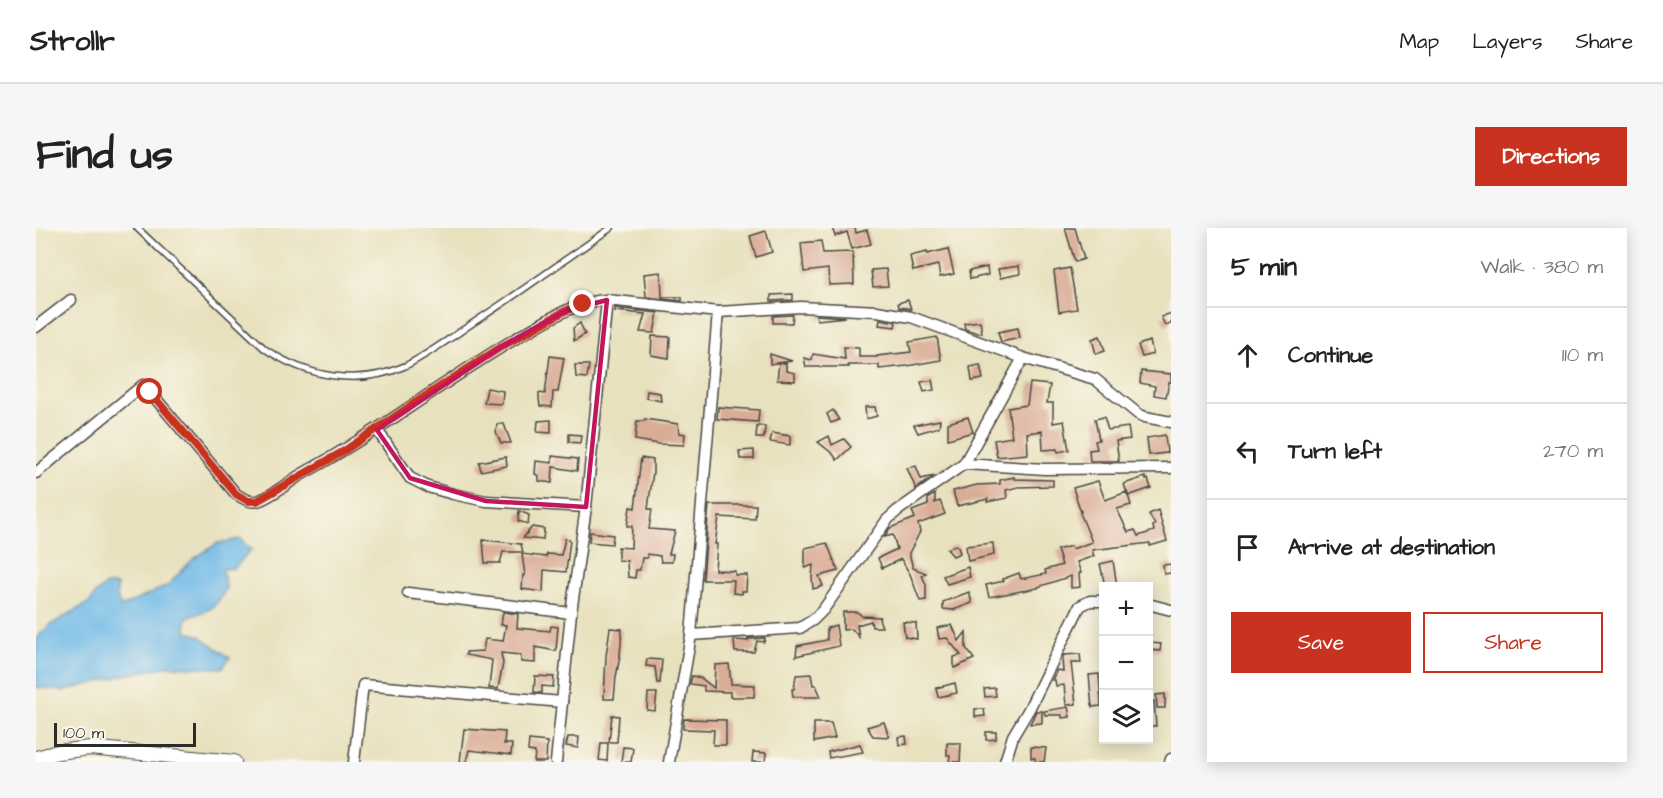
<!DOCTYPE html>
<meta charset="utf-8">
<style>
:root{--surface:#fff;--page:#f6f6f6;--text:#222;--muted:#767676;--line:#e0e0e0;--accent:#c8321e}
body{margin:0;font-family:"Architects Daughter",sans-serif;background:var(--page);color:var(--text)}
.controls{position:absolute;right:18px;bottom:18px;display:grid;overflow:hidden;border-radius:0px;box-shadow:0 3px 15px #0003}
.controls button{width:54px;height:54px;display:grid;place-items:center;padding:0;border:0;border-bottom:2px solid var(--line);background:var(--surface);color:var(--text);font:30px sans-serif}
.scale{position:absolute;left:18px;bottom:15px;width:142px;box-sizing:border-box;padding-left:6px;border:3px solid #2b2b2b;border-top:0;font-size:16px;line-height:21px;white-space:nowrap;color:#2b2b2b;-webkit-text-stroke:4px #fbf7ec;paint-order:stroke}
.stop{position:absolute;width:18px;height:18px;margin:-14px;border:4px solid #c8321e;border-radius:50%;background:#fff}
.stop.end{background:#c8321e;border-color:#fff;box-shadow:0 2px 6px #0008}
.list{margin:0;padding:0;list-style:none}
h2{display:flex;justify-content:space-between;align-items:center;height:78px;margin:0;padding:0 24px;font-size:26px}
h2 small{font-size:20px;font-weight:400;color:var(--muted)}
.list li{display:grid;grid-template-columns:39px 1fr auto;gap:18px;align-items:center;box-sizing:border-box;height:96px;padding:0 24px;border-top:2px solid var(--line)}
.list b{display:block;font-size:22px;white-space:nowrap}
.list em{font-size:20px;font-style:normal;color:var(--muted)}
.actions{display:flex;gap:12px;padding:18px 24px}
.actions a{flex:1;padding:14px 0;border:2px solid var(--accent);border-radius:0px;text-align:center;font-size:21px;color:var(--accent)}
.actions .main{background:var(--accent);color:#fff}
.icon{flex:none;width:33px;height:33px;fill:none;stroke:currentColor;stroke-width:2;stroke-linecap:round;stroke-linejoin:round}
.map{position:relative;flex:none;width:1135px;height:534px;overflow:hidden;border-radius:0px}
header{display:flex;align-items:center;gap:36px;box-sizing:border-box;height:84px;padding:0 30px;background:var(--surface);border-bottom:2px solid var(--line)}
header strong{font-size:28px}
nav{display:flex;gap:33px;margin-inline-start:auto;font-size:21px}
.intro{display:flex;align-items:center;justify-content:space-between;box-sizing:border-box;height:144px;padding:0 36px}
h1{margin:0;font-size:42px}
.button{padding:15px 27px;border-radius:0px;background:var(--accent);color:#fff;font-size:21px;font-weight:700}
main{display:flex;gap:36px;padding:0 36px}
aside{flex:1;background:var(--surface);border-radius:0px;box-shadow:0 3px 15px #0003}
.map>svg:first-child{display:block}
.water{fill:#6db8e6;stroke:#4c7288;stroke-width:1.5}
.building{fill:#d9ac95}
.lines{fill:none;stroke-linecap:round;stroke-linejoin:round}
.service-casing{stroke:#474641;stroke-width:8}
.minor-casing{stroke:#474641;stroke-width:13}
.tertiary-casing{stroke:#474641;stroke-width:16}
.service{stroke:#fff;stroke-width:5}
.minor{stroke:#fff;stroke-width:10}
.tertiary{stroke:#fff;stroke-width:14}
.route{stroke:#c8321e;stroke-width:8}
.marked{fill:none;stroke:#c2185b;stroke-width:4.5;stroke-linejoin:round}
</style>
<header>
<strong>Strollr</strong>
<nav><a>Map</a><a>Layers</a><a>Share</a></nav>
</header>
<div class="intro"><h1>Find us</h1><a class="button">Directions</a></div>
<main>
<div class="map">
<svg width="1135" height="534" viewBox="0 0 1135 534">
<rect width="100%" height="100%" fill="#fbf7ec"/>
<filter id="ink" filterUnits="userSpaceOnUse"><feTurbulence type="fractalNoise" baseFrequency=".0167" numOctaves="2"/><feDisplacementMap in="SourceGraphic" scale="12" xChannelSelector="R" yChannelSelector="G"/><feConvolveMatrix kernelMatrix="1 2 1 2 8 2 1 2 1" color-interpolation-filters="sRGB"/></filter>
<filter id="wash" filterUnits="userSpaceOnUse"><feTurbulence type="fractalNoise" baseFrequency=".008" numOctaves="4" result="noise"/><feDisplacementMap in="SourceGraphic" scale="24" xChannelSelector="R" yChannelSelector="G"/><feGaussianBlur stdDeviation="1.35" result="paint"/><feColorMatrix in="noise" values="0 0 0 0 0 0 0 0 0 0 0 0 0 0 0 0 0 1.4 0 .05"/><feComposite in="paint" operator="in"/></filter>
<g filter="url(#wash)">
<rect width="100%" height="100%" fill="#e8e1be"/>
<path class="water" d="M204 311 215 322 198 340 186 341 190 360C179 383 172 382 150 390V403L164 408 194 430 186 440 133 438 93 446 28 463 0 459V410L14 397 54 374 59 366 70 357H81V369L85 379 131 358 157 331 182 315Z"/>
<g id="blocks">
<g class="building">
<polygon points="796,0 819,0 820,5 831,2 835,16 816,21 811,4 799,8"/>
<polygon points="1029,0 1039,0 1048,31 1039,34"/>
<polygon points="730,3 736,24 720,29 714,8"/>
<polygon points="785,13 787,25 817,24 818,56 793,57 792,41 768,44 765,15"/>
<polygon points="912,21 918,46 904,49 902,37 877,43 874,28 891,24 891,26"/>
<polygon points="983,38 984,46 964,50 962,41"/>
<polygon points="951,39 952,47 934,51 933,43"/>
<polygon points="1034,40 1041,81 1023,84 1018,43"/>
<polygon points="850,41 852,58 837,59 835,42"/>
<polygon points="625,44 626,69 646,69 646,73 610,69 608,46"/>
<polygon points="757,66 757,72 735,73 735,67"/>
<polygon points="872,72 875,81 863,79 862,75"/>
<polygon points="579,80 622,85 618,105 604,104 609,86 579,83"/>
<polygon points="1135,85 1135,95 1129,97 1125,89"/>
<polygon points="757,87 756,95 737,95 737,88"/>
<polygon points="780,87 810,89 781,92"/>
<polygon points="844,91 860,94 859,99 843,97"/>
<polygon points="944,93 946,105 942,105 929,101 928,95"/>
<polygon points="544,95 549,106 538,113 537,100"/>
<polygon points="982,100 984,110 965,114 962,104"/>
<polygon points="616,108 634,109 633,130 615,127"/>
<polygon points="1064,108 1069,123 1060,126 1056,111"/>
<polygon points="901,109 905,132 871,138 843,141 843,137 812,137 813,139 770,139 768,130 776,132 777,126 809,131 808,119 823,120 823,129 841,129 841,128 875,124 873,114"/>
<polygon points="1114,113 1117,126 1106,129 1102,117"/>
<polygon points="734,126 756,133 734,136"/>
<polygon points="514,128 528,130 522,164 517,164 516,179 504,178 503,170 503,165 509,166"/>
<polygon points="743,135 750,135 750,143 759,145 759,153 741,152"/>
<polygon points="539,137 553,137 551,150 540,149"/>
<polygon points="944,137 947,151 936,153 934,139"/>
<polygon points="1105,143 1135,146 1135,154 1133,154 1130,169 1118,167 1119,158 1104,155"/>
<polygon points="896,152 898,162 888,164 885,154"/>
<polygon points="994,155 1014,157 1011,175 1017,175 1017,195 1028,193 1033,222 1022,224 1021,221 1007,222 1006,203 991,205 992,226 961,229 958,212 976,209 972,180 991,177"/>
<polygon points="451,160 467,163 466,176 448,175"/>
<polygon points="611,163 624,165 625,173 610,170"/>
<polygon points="682,179 723,182 722,194 681,191"/>
<polygon points="829,179 839,179 841,188 830,191"/>
<polygon points="797,182 803,192 795,195 791,186"/>
<polygon points="932,189 937,204 912,211 912,195"/>
<polygon points="1068,189 1072,202 1092,199 1094,211 1080,213 1083,233 1054,233 1053,222 1061,221 1059,213 1063,212 1059,191"/>
<polygon points="609,191 642,196 643,205 649,206 648,217 623,216 599,212 601,193 608,193"/>
<polygon points="515,192 515,205 501,204 502,193"/>
<polygon points="904,192 903,199 882,205 878,197"/>
<polygon points="461,196 468,196 475,215 465,215 460,204"/>
<polygon points="721,198 729,198 728,210 720,210"/>
<polygon points="736,205 754,208 754,217 734,214"/>
<polygon points="533,206 545,207 544,215 533,214"/>
<polygon points="1129,207 1131,225 1113,227 1111,210"/>
<polygon points="793,208 796,217 808,211 815,219 801,232 797,226 782,214"/>
<polygon points="718,222 718,231 704,231 703,223"/>
<polygon points="516,228 542,231 541,243 517,239 516,255 503,253 503,248 499,246 500,233 516,235"/>
<polygon points="470,229 471,238 445,243 443,234"/>
<polygon points="605,230 617,232 617,244 612,281 616,281 613,301 639,303 633,326 637,326 636,334 625,334 624,328 611,326 611,330 606,330 604,342 600,342 599,350 592,349 591,333 582,332 582,319 595,320 596,298 591,298 594,279 599,280"/>
<polygon points="880,238 885,251 898,248 880,261 871,240"/>
<polygon points="978,249 978,251 1017,252 1017,258 982,259 970,262 971,270 951,274 952,271 921,278 917,263 941,257 964,256 964,252"/>
<polygon points="1109,249 1110,252 1112,251 1115,260 1092,268 1088,256"/>
<polygon points="1062,253 1069,272 1091,264 1095,277 1081,281 1092,304 1099,302 1102,308 1118,303 1117,298 1119,297 1113,286 1122,282 1131,313 1114,318 1114,315 1056,322 1058,328 1041,334 1045,345 1043,345 1044,359 1035,360 1035,348 1002,359 1002,360 953,369 950,357 968,353 967,351 983,345 985,351 1010,346 1009,342 1026,337 1021,322 1035,318 1036,321 1056,314 1044,285 1045,284 1037,260"/>
<polygon points="899,266 899,275 904,273 909,286 882,296 884,304 873,325 877,340 890,345 886,347 890,357 890,372 884,373 874,346 865,331 846,340 842,330 861,321 857,307 848,309 854,300 879,290 876,283 892,277 892,270"/>
<polygon points="673,277 720,277 719,291 683,289 679,316 681,316 679,342 699,343 699,347 711,347 710,363 706,363 706,366 697,365 698,352 667,352"/>
<polygon points="483,283 493,287 492,296 482,293"/>
<polygon points="496,299 508,301 507,312 487,310"/>
<polygon points="554,304 577,307 576,316 553,314"/>
<polygon points="529,311 534,312 530,344 508,342 507,364 486,361 487,347 489,347 486,326 510,329 511,326 525,327"/>
<polygon points="447,312 485,316 487,324 467,324 464,335 449,335"/>
<polygon points="791,315 802,343 783,348 787,358 777,361 776,350 777,337 769,340 769,320"/>
<polygon points="957,315 958,327 932,333 930,318"/>
<polygon points="919,317 922,319 924,325 917,328 911,321"/>
<polygon points="1077,333 1081,358 1069,358 1064,336"/>
<polygon points="1135,336 1135,345 1128,346 1127,337"/>
<polygon points="932,339 934,349 911,356 907,348"/>
<polygon points="933,364 936,375 917,382 907,381 907,374"/>
<polygon points="467,384 482,386 481,400 514,403 515,398 522,399 520,423 499,419 499,435 485,434 485,427 465,425 467,435 462,461 453,460 456,432 430,427 430,424 447,423 449,411 467,413 470,397 465,397"/>
<polygon points="807,384 821,384 826,388 844,389 843,391 846,399 836,399 835,393 821,397 823,409 816,401 807,402"/>
<polygon points="867,394 880,395 881,411 869,409"/>
<polygon points="800,397 803,418 760,428 761,418 791,412 791,400"/>
<polygon points="916,397 923,413 930,404 930,420 938,431 918,440 918,429 925,427 911,410 903,411 901,400"/>
<polygon points="574,400 586,401 584,428 580,449 578,471 568,471 570,428"/>
<polygon points="729,410 728,414 721,413 718,424 699,424 698,412 712,413 712,411"/>
<polygon points="1115,415 1125,416 1124,423 1114,422"/>
<polygon points="1044,426 1045,435 1035,435 1040,476 1030,477 1028,457 1020,458 1019,452 1016,452 1021,442 1027,443 1026,432 1028,427"/>
<polygon points="611,431 626,432 624,455 621,455 619,439 610,438"/>
<polygon points="693,436 695,456 719,457 718,469 694,469 694,464 668,463 668,458 654,456 656,448 665,450 678,460 679,437"/>
<polygon points="775,446 777,457 780,457 785,469 757,469 756,461 758,461 760,447"/>
<polygon points="1063,446 1065,478 1056,479 1053,447"/>
<polygon points="499,448 518,449 517,459 506,458 506,465 498,464"/>
<polygon points="919,455 921,465 902,469 900,460"/>
<polygon points="959,460 960,468 949,469 948,461"/>
<polygon points="612,465 621,465 619,483 611,482"/>
<polygon points="1129,466 1129,480 1121,480 1120,467"/>
<polygon points="1118,473 1120,498 1113,498 1113,474"/>
<polygon points="1032,479 1034,489 1026,490 1026,487 1009,487 1008,483"/>
<polygon points="939,481 948,481 949,488 939,489"/>
<polygon points="1000,483 1006,483 1006,495 994,496"/>
<polygon points="576,487 583,488 581,514 573,514"/>
<polygon points="648,491 690,492 690,517 677,517 678,502 647,501"/>
<polygon points="848,494 853,509 837,508 831,499"/>
<polygon points="778,495 795,495 799,510 778,514"/>
<polygon points="428,501 469,504 468,516 476,516 475,527 433,522 430,534 424,534"/>
<polygon points="950,504 960,504 960,511 950,512"/>
<polygon points="870,508 871,516 863,517 862,509"/>
<polygon points="532,509 543,509 542,520 530,518"/>
<polygon points="493,512 511,514 510,534 498,534 499,524 492,523"/>
<polygon points="565,515 572,515 571,533 563,532"/>
<polygon points="911,515 925,515 924,534 913,534 914,527 911,527"/>
<polygon points="824,516 827,524 793,530 792,524"/>
<polygon points="587,519 597,520 595,534 585,534"/>
<polygon points="995,519 1010,520 1008,534 999,534 999,530 995,530"/>
<polygon points="717,524 730,525 729,534 716,534"/>
</g>
</g>
</g>
<g filter="url(#ink)">
<use href="#blocks" fill-opacity="0" stroke="#474641" stroke-width="1.5"/>
<g class="lines">
<defs>
<path id="service" d="M101 0 229 121C271 149 322 159 369 138 393 126 420 106 443 91 488 62 531 30 575 0"/>
<g id="minor">
<polyline points="0,99 35,72"/>
<path d="M114 164 200 266C207 270 213 275 221 273 234 270 255 252 268 245 343 204 410 151 484 108 511 93 539 73 571 72L682 84 765 79 841 83 875 89 987 130 1059 151 1102 186 1109 189 1135 194"/>
<polyline points="341,202 374,250 392,259 417,266 450,273 550,279"/>
<polyline points="928,236 1009,241 1135,240"/>
<polyline points="0,245 107,157"/>
<polyline points="372,365 535,385"/>
<polyline points="1112,376 1135,382"/>
<polyline points="655,407 764,400 777,392 787,382 851,292 861,283 928,236 987,130"/>
<polyline points="318,534 327,457 526,474"/>
<polyline points="520,534 535,385 550,279 571,72"/>
<polyline points="633,534 655,407 682,84"/>
<polyline points="969,534 977,508 993,481 1044,378 1054,373 1068,373"/>
<polyline points="1134,534 1135,531"/>
</g>
<polyline id="tertiary" points="0,530 22,524 54,520 198,534"/>
</defs>
<use href="#service" class="service-casing"/>
<use href="#minor" class="minor-casing"/>
<use href="#tertiary" class="tertiary-casing"/>
<use href="#service" class="service"/>
<use href="#minor" class="minor"/>
<use href="#tertiary" class="tertiary"/>
</g>
</g>
<g class="lines" filter="url(#ink)">
<polyline class="route" points="114,164 200,266 212,273 221,273 308,223 383,172 465,119 529,83 547,76"/>
</g>
<path class="marked" d="M571 72 550 279 450 273 374 250 341 202 465 119 529 83Z"/>
</svg>
<div class="controls">
<button>+</button>
<button>−</button>
<button><svg class="icon" aria-label="layers" viewBox="0 0 24 24"><path d="M12 4l9 5-9 5-9-5zM3 14l9 5 9-5"/></svg></button>
</div>
<div class="scale">100 m</div>
<div class="stop" style="left:114px;top:164px"></div>
<div class="stop end" style="left:547px;top:76px"></div>
</div>
<aside>
<h2>5 min<small>Walk · 380 m</small></h2>
<ul class="list">
<li><svg class="icon" aria-label="ahead" viewBox="0 0 24 24"><path d="M12 20V5M6 11l6-6 6 6"/></svg><div><b>Continue</b></div><em>110 m</em></li>
<li><svg class="icon" aria-label="left" viewBox="0 0 24 24"><path d="M17 20v-9H6M10 6l-5 5 5 5"/></svg><div><b>Turn left</b></div><em>270 m</em></li>
<li><svg class="icon" aria-label="arrive" viewBox="0 0 24 24"><path d="M6 21V4h12l-3 4 3 4H6"/></svg><div><b>Arrive at destination</b></div></li>
</ul>
<div class="actions"><a class="main">Save</a><a>Share</a></div>
</aside>
</main>
